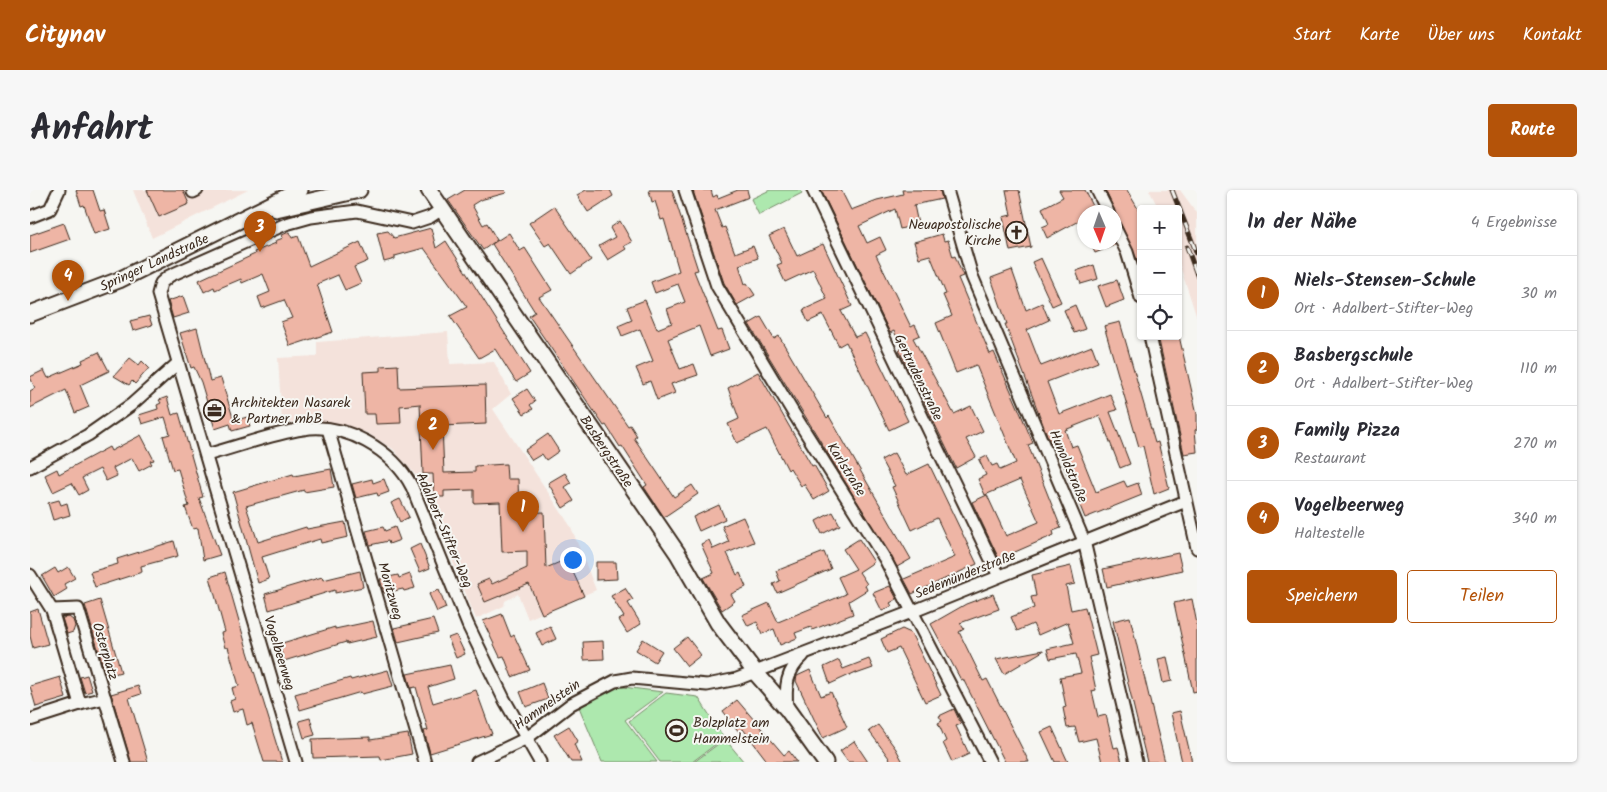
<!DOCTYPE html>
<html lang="de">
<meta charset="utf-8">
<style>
:root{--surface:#fff;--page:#f7f7f7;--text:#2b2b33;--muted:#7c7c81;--line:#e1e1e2;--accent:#b45309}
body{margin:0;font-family:Kalam,sans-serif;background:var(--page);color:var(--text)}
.controls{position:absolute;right:15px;top:15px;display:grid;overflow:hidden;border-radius:5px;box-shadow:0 1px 4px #0004}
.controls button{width:45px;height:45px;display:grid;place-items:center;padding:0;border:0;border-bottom:1px solid var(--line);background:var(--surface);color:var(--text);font:25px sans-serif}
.compass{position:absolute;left:1047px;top:15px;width:45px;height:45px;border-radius:50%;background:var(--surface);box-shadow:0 1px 4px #0004;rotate:178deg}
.you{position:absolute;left:542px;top:369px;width:18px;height:18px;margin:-12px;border:4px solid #fff;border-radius:50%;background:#1a73e8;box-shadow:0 0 0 8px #1a73e833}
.badge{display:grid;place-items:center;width:32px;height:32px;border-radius:50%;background:var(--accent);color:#fff;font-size:16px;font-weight:700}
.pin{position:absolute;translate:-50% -41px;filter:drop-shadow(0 1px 2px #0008)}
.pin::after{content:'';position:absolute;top:26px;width:18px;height:15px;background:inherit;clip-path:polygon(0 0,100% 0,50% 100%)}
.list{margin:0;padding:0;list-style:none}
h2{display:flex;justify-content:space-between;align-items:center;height:65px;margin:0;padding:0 20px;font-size:21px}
h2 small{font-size:16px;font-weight:400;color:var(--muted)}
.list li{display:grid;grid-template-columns:32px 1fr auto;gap:15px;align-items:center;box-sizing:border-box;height:75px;padding:0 20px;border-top:1px solid var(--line)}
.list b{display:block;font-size:19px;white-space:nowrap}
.list p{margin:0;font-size:16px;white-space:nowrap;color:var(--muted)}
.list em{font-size:16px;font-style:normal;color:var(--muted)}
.actions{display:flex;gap:10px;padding:15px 20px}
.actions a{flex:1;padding:11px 0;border:1px solid var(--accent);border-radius:5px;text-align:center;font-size:18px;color:var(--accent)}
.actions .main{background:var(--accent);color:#fff}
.icon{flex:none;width:28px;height:28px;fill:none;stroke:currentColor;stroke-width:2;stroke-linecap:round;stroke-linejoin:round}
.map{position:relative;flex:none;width:1167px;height:572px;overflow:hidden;border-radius:5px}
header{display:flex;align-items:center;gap:30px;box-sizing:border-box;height:70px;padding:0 25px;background:var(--accent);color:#fff}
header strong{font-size:24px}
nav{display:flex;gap:28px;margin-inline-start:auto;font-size:18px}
.intro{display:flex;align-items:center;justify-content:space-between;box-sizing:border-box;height:120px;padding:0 30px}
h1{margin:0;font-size:35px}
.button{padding:12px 22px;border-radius:5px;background:var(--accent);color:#fff;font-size:18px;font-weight:700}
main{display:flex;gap:30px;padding:0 30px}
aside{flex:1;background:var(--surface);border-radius:5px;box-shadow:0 1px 4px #0004}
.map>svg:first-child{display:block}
.built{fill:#f4e2db}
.green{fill:#ade8ae;stroke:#748966}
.building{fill:#eeb5a5;stroke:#3b2a1e}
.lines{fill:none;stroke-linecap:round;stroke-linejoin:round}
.minor-casing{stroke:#3b2a1e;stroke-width:15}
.major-casing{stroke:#3b2a1e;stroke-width:19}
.minor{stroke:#f6f6f2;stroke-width:11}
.major{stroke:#f6f6f2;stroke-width:15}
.rail-casing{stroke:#3b2a1e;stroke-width:5}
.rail{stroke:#f6f6f2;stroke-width:3;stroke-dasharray:9;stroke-linecap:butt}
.labels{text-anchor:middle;stroke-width:4;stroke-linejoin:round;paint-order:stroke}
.poi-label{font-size:14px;fill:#3b2a1e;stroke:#f6f6f2;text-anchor:start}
.street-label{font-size:14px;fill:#3b2a1e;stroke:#f6f6f2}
</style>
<header>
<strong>Citynav</strong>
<nav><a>Start</a><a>Karte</a><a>Über uns</a><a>Kontakt</a></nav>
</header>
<div class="intro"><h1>Anfahrt</h1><a class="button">Route</a></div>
<main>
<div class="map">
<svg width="1167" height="572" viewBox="0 0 1167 572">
<rect width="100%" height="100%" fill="#f6f6f2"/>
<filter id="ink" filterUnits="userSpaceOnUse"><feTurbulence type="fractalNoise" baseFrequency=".02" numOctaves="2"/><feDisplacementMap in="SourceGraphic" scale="10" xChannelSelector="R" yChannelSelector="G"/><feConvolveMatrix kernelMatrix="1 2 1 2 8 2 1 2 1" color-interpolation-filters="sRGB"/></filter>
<g filter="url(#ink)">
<g class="built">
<polygon points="103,0 218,0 122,48"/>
<polygon points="1119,0 1150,0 1167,23 1167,128 1148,70 1148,19 1129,19"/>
<polygon points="418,142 420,174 464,172 481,204 463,219 541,337 566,400 498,429 488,404 475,411 474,416 446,429 390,290 363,259 337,243 304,233 285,231 252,233 248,168 287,166 287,152"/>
</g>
<g class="green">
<polygon points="740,0 770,0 772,3 729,25 721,9"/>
<polygon points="585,496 633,502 595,530 627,572 572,572 549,517"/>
<polygon points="636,503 668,507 694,548 662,572 630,572 599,531"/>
<polygon points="695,549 714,572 664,572"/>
</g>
<g class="building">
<polygon points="46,0 63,0 70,21 74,20 80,39 64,44 54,15 51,16"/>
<polygon points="117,0 153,0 159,14 129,27"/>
<polygon points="435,0 475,0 476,3 450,10 442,15 453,35 457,33 467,50 453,60 418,10"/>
<polygon points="556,0 580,0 583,6 558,22 547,5"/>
<polygon points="619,0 642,0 668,80 664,81 688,141 692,140 699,159 680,166 669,136 638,149 650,179 664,174 668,185 641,194 645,203 627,210 620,191 613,194 606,178 623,171 610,139 592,146 588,136 602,130 597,117 615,110 627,139 642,133 637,119 655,112 648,94 625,103 621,92 649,81 634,29 631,30 625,11 622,12"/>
<polygon points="667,0 681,0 683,7 687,5 688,8 708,0 717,0 719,7 685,20 692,38 695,37 705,63 723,56 728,68 709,75 715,94 717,93 725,105 707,115 694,93 663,1"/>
<polygon points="791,0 811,0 821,20 847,10 873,4 872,0 910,0 912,9 884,15 888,34 870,39 865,19 829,36 837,53 850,47 856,60 846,65 881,137 885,135 890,145 883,148 924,224 941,216 953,241 936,249 946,267 926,278 869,160 872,158 864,141 860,143"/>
<polygon points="976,0 989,0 1001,57 980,61 973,27 981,25"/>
<polygon points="1029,0 1055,0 1066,22 1054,22 1054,28 1017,48 1012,37 1019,34 1012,18 1033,7"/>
<polygon points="1075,0 1097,0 1111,24 1111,78"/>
<polygon points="524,16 561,70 541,84 520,53 515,56 499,33"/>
<polygon points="590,31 602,52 594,56 596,59 578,70 569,56 585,47 580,38"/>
<polygon points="34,33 40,49 0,63 0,45"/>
<polygon points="401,38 406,58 416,51 500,183 486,192 465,159 449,168 420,126 437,117 394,58 365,66 365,69 354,72 347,43 358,41 364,48"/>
<polygon points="754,39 767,66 793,54 822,116 811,121 825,147 835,143 878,231 859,240 816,152 809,156 793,125 778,132 773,120 797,109 783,79 755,92 747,75 752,73 739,46"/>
<polygon points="259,42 262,48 268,46 279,76 330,52 338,71 324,77 331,93 315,100 308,85 287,94 303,142 260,156 251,132 262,128 254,110 232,118 228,107 240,102 233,84 212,93 211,89 185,100 184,97 174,102 169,90 225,64 224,62 246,53 245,51 253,48 252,45"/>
<polygon points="479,43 490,61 495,58 522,100 509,107 598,236 600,235 607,246 604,248 644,307 662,295 668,304 634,327 614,297 617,295 592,256 590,257 576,235 574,236 499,126 505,122 462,54"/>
<polygon points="912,44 914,51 918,50 923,67 925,66 933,86 928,88 960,164 964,162 987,215 1003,253 998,255 1031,338 1023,341 1024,345 969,369 942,312 957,305 976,346 1009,332 990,290 955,305 948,289 956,285 949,270 957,266 962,276 967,274 970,280 986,273 946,175 926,183 906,133 922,126 913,105 916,104 900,65 889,68 884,52"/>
<polygon points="1060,52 1084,52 1085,55 1065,63"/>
<polygon points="1011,68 1031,112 1022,116 1002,72"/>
<polygon points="1064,75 1068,89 1051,94 1046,81"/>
<polygon points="982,80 996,120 1012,113 1019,130 997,140 1011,176 1062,156 1068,172 1017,192 1029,224 1080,204 1087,220 1080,222 1100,274 1090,278 1070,226 1035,240 1041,257 1047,255 1066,302 1094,291 1097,297 1108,293 1112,305 1055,328 1025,254 1022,255 1017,245 975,134 977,134 961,88"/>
<polygon points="1087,90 1094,110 1076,117 1068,96"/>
<polygon points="153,106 159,123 143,128 138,111"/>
<polygon points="1045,115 1055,139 1044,143 1034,120"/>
<polygon points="119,126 122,135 103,141 100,131"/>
<polygon points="731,127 744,149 749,146 797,228 799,226 881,369 867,377 719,134"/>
<polygon points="1090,132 1125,253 1128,252 1139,298 1124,304 1113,256 1109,257 1074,136"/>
<polygon points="167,138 180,191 191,188 204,231 217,227 220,236 202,241 200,234 185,239 171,192 164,177 161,178 150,143"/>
<polygon points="1128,146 1149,146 1167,224 1167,239 1165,240 1167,262 1154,264"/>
<polygon points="69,162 79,181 50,195 59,217 45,223 36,200 0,218 0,201 5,198 0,187 14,180 18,188 53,173 52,170"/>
<polygon points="100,168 109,175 112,171 119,178 105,194 102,191 99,195 84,186"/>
<polygon points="368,175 369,198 455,195 456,234 412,236 414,283 445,282 445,276 476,274 477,289 488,289 489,323 514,322 516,378 537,369 554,406 512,424 499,394 455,412 447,394 459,389 462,394 497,378 497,361 472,362 470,312 444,313 444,300 414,301 414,307 404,307 403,284 393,284 390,214 370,216 371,233 346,234 345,224 335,224 333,182 351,181 351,176"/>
<polygon points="728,182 782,276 784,275 799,301 784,310 774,294 771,296 760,278 758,280 737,239 707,253 698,234 709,229 698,198"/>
<polygon points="497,199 505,211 500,215 503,219 494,224 483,208"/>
<polygon points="137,207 142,225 149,223 173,307 169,308 190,365 173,370 168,338 163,339 155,317 159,316 148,279 143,280 133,246 140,244 135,227 112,234 109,225 128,219 127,215 131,213 129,210"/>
<polygon points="518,244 529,261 516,270 512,264 502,270 495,260"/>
<polygon points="111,245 124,270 120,271 122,274 109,281 102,268 83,278 87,286 76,291 70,279 52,288 58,300 49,305 42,293 23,302 15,285 27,279 29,284 79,257 81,261"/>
<polygon points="864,263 876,285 899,274 947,374 882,404 874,389 925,367 907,328 882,340 862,297 865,296 851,270"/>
<polygon points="301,279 304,297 274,302 274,300 216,316 228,352 276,337 277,339 315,332 318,347 291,353 290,349 232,367 239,389 228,393 203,302 263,284 264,286"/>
<polygon points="535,283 541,293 535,297 544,311 533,318 518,293"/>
<polygon points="342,289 343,293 354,289 359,302 348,306 347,303 326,308 322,294"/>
<polygon points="370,309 379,327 370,332 361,313"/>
<polygon points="29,310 31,315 37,313 40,325 23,330 18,313"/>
<polygon points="689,315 695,329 669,341 663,327"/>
<polygon points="803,322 810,335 792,344 786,331"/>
<polygon points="713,327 724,352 697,363 707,385 710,383 716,397 701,404 705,411 692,420 673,388 684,383 671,354 679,350 683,359 699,352 692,336"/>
<polygon points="353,337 355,341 365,337 370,350 359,354 358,351 340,355 336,341"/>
<polygon points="829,349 844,372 829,382 837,394 835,395 837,400 819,411 823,424 782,440 781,437 765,443 767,448 750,455 744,439 732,444 727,432 718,436 712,425 739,413 748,432 816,404 808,387 826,379 813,359"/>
<polygon points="144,351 148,366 111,376 112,382 65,397 60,382 88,374 87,369"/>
<polygon points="390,354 400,378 390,382 380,359"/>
<polygon points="794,362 801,379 747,403 743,394 750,391 746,381"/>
<polygon points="1148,363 1152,380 1077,397 1073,379"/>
<polygon points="566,372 586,372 587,389 566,390"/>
<polygon points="1041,376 1045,394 1036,396 1041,420 1055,417 1067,465 1059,467 1066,500 1062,501 1068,527 1076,525 1084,558 1088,557 1092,572 1072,572 1066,548 1049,552 1045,537 1037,538 1033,518 1036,517 1030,487 1051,483 1046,464 1020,469 1017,459 1044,453 1038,432 1008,445 1003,434 987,441 981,427 1004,418 1001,407 1006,406 1002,385"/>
<polygon points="38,377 45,388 34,394 37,399 24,407 12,386 25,378 28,383"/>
<polygon points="330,381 333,397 305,403 305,400 239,420 235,404 292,387 293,390"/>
<polygon points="195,382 215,452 252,572 234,572 222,533 217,535 213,519 203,522 200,511 205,509 202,498 209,496 198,457 195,458 191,443 195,442 180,387"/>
<polygon points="380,384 385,398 374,401 373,399 354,403 350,389 368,385 369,388"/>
<polygon points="860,396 867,409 860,413 862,416 852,421 843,403"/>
<polygon points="595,398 603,410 598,413 611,434 597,443 589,430 594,427 581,406"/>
<polygon points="409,400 416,418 407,422 399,404"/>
<polygon points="963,404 969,419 930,433 934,439 929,442 953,491 957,489 999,572 975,572 933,489 931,490 901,434 936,414"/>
<polygon points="1162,409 1167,434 1167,501 1163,502 1144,413"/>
<polygon points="70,410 91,482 76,486 55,415"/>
<polygon points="8,419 18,454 3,458 0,446 0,422"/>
<polygon points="472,424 481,447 484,445 500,480 482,487 474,466 470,467 453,431"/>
<polygon points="39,427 43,430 45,436 43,442 37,444 32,428"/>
<polygon points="1100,427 1122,519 1135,572 1117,572 1083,431"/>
<polygon points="403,429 408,443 368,452 364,438"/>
<polygon points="343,431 347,447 317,454 316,452 254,471 249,454 305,437 305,439"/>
<polygon points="520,436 526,449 512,456 506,443"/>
<polygon points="872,439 881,443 911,505 895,512 869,458 857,463 851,449"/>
<polygon points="426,445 435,464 426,468 418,448"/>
<polygon points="657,447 671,465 657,476 643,458"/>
<polygon points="613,449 632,461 625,472 606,460"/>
<polygon points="573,451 574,469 554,470 553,452"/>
<polygon points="1013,460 1013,461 974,484 966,469"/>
<polygon points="1137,467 1142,491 1133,493 1128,469"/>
<polygon points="839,469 843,478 826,484 826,482 800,494 794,477 809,470 813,479"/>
<polygon points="420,475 424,489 398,497 403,513 446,500 462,544 400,563 394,541 398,540 386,497 381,498 377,484"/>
<polygon points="358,480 363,496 332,504 331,502 270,520 265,504 320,488 321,490"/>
<polygon points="780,480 791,506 801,502 817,537 793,548 766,491 767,486"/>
<polygon points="57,485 62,501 55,503 50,487"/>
<polygon points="30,487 36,508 6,517 0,496"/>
<polygon points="512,493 518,509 496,517 490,502"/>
<polygon points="108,496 111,504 99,508 118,572 101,572 81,504"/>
<polygon points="707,510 754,565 759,561 767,572 738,572 713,539 709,542 693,521"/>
<polygon points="924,519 931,534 926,536 939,564 922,572 913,553 916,551 908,533 912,531 909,526"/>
<polygon points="1150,521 1162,572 1152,572 1141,523"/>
<polygon points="280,528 285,545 274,548 269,531"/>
<polygon points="848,535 866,559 873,572 862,572 839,541"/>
<polygon points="539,536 548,551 544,554 552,572 541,572 524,545"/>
<polygon points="1022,537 1038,572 1025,572 1011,542"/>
<polygon points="378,544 382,564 351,570 350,566 283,568 282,549 340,547 340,550"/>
<polygon points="824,551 838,572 818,572 810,561"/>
</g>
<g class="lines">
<defs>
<g id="minor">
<polyline points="655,0 687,96 764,224 855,369 960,572"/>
<polyline points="783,0 969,386"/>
<polyline points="917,0 942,86 1054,351 1106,572"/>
<polyline points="1067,0 1078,22"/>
<polyline points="163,2 167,0"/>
<polyline points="0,27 20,19 29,0"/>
<polyline points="1084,36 1097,62 1111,108"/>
<polyline points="1120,146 1167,358"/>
<polyline points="298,239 395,572"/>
<path d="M176 265C207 257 240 244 273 239 315 232 363 260 382 297L438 435 474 509 510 572"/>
<polyline points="0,277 58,245 101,215 148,173"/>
<polyline points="0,385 22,420 50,514 75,508"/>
<polyline points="22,420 48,419 94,572"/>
<path d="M757 519C755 497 756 481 773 466"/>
<polyline points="0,530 50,514"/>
<polyline points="266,572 128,104 131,93 139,86 256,34 281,27 327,21 382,33 400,27 412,19"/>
<polyline points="447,572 497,548 541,514 585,491 602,488 677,495 707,489 884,421 1156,311"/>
</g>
<g id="major">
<polyline points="399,0 648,364 688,433 725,482 757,519 795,572"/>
<polyline points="246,19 329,0"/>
<polyline points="0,124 89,90 270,0"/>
</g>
</defs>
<use href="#minor" class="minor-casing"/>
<use href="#major" class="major-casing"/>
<use href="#minor" class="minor"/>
<use href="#major" class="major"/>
<defs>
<g id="rail">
<polyline points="1142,0 1167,64"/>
<polyline points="1157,57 1167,85"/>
</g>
</defs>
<use href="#rail" class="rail-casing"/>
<use href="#rail" class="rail"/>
</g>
</g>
<defs>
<symbol id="church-ring" viewBox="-11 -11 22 22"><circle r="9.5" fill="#f6f6f2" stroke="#3b2a1e" stroke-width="1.5"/><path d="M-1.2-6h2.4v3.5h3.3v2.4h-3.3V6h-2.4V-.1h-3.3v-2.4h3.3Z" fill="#3b2a1e"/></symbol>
<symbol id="office-ring" viewBox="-11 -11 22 22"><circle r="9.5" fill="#f6f6f2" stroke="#3b2a1e" stroke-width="1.5"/><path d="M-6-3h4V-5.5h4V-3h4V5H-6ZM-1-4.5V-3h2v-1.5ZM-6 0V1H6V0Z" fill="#3b2a1e"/></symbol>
<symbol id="stadium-ring" viewBox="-11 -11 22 22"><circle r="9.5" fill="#f6f6f2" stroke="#3b2a1e" stroke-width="1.5"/><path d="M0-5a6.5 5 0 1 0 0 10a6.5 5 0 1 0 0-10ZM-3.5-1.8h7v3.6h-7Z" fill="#3b2a1e"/></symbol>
</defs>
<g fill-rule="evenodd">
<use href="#church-ring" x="974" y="30" width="25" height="25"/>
<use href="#office-ring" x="172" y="208" width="25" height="25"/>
<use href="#stadium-ring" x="634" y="528" width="25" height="25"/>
</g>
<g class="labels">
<g class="poi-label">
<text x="971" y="39" text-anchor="end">Neuapostolische<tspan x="971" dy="16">Kirche</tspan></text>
<text x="201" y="217">Architekten Nasarek<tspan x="201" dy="16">&amp; Partner mbB</tspan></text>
<text x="663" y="537">Bolzplatz am<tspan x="663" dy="16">Hammelstein</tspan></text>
</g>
<g class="street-label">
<text transform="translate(124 72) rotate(-25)" y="5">Springer Landstraße</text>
<text transform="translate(889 187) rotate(64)" y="5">Gertrudenstraße</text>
<text transform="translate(577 261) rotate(56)" y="5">Basbergstraße</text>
<text transform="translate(1039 276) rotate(67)" y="5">Hunoldstraße</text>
<text transform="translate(817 279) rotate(58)" y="5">Karlstraße</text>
<text transform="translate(415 340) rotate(67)" y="5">Adalbert-Stifter-Weg</text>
<text transform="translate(935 384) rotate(-22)" y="5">Sedemünderstraße</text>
<text transform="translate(361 401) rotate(74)" y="5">Moritzweg</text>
<text transform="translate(76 461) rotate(73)" y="5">Osterplatz</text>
<text transform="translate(250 463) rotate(73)" y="5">Vogelbeerweg</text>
<text transform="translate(517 514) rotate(-35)" y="5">Hammelstein</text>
</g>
</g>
</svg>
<div class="controls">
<button>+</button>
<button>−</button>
<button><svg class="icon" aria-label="locate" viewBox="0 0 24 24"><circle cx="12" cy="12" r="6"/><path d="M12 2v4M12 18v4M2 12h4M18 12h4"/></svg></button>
</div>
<svg class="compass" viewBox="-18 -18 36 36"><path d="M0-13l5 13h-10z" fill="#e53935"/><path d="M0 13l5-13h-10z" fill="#7c7c81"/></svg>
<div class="you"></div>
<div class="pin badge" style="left:493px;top:342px">1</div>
<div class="pin badge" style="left:403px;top:260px">2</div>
<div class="pin badge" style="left:230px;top:62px">3</div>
<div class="pin badge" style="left:38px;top:111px">4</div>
</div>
<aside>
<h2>In der Nähe<small>4 Ergebnisse</small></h2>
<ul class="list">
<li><span class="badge">1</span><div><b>Niels-Stensen-Schule</b><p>Ort · Adalbert-Stifter-Weg</p></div><em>30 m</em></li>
<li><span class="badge">2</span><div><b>Basbergschule</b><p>Ort · Adalbert-Stifter-Weg</p></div><em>110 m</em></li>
<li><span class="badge">3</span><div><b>Family Pizza</b><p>Restaurant</p></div><em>270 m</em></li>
<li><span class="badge">4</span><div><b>Vogelbeerweg</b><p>Haltestelle</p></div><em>340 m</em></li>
</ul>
<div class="actions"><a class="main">Speichern</a><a>Teilen</a></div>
</aside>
</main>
